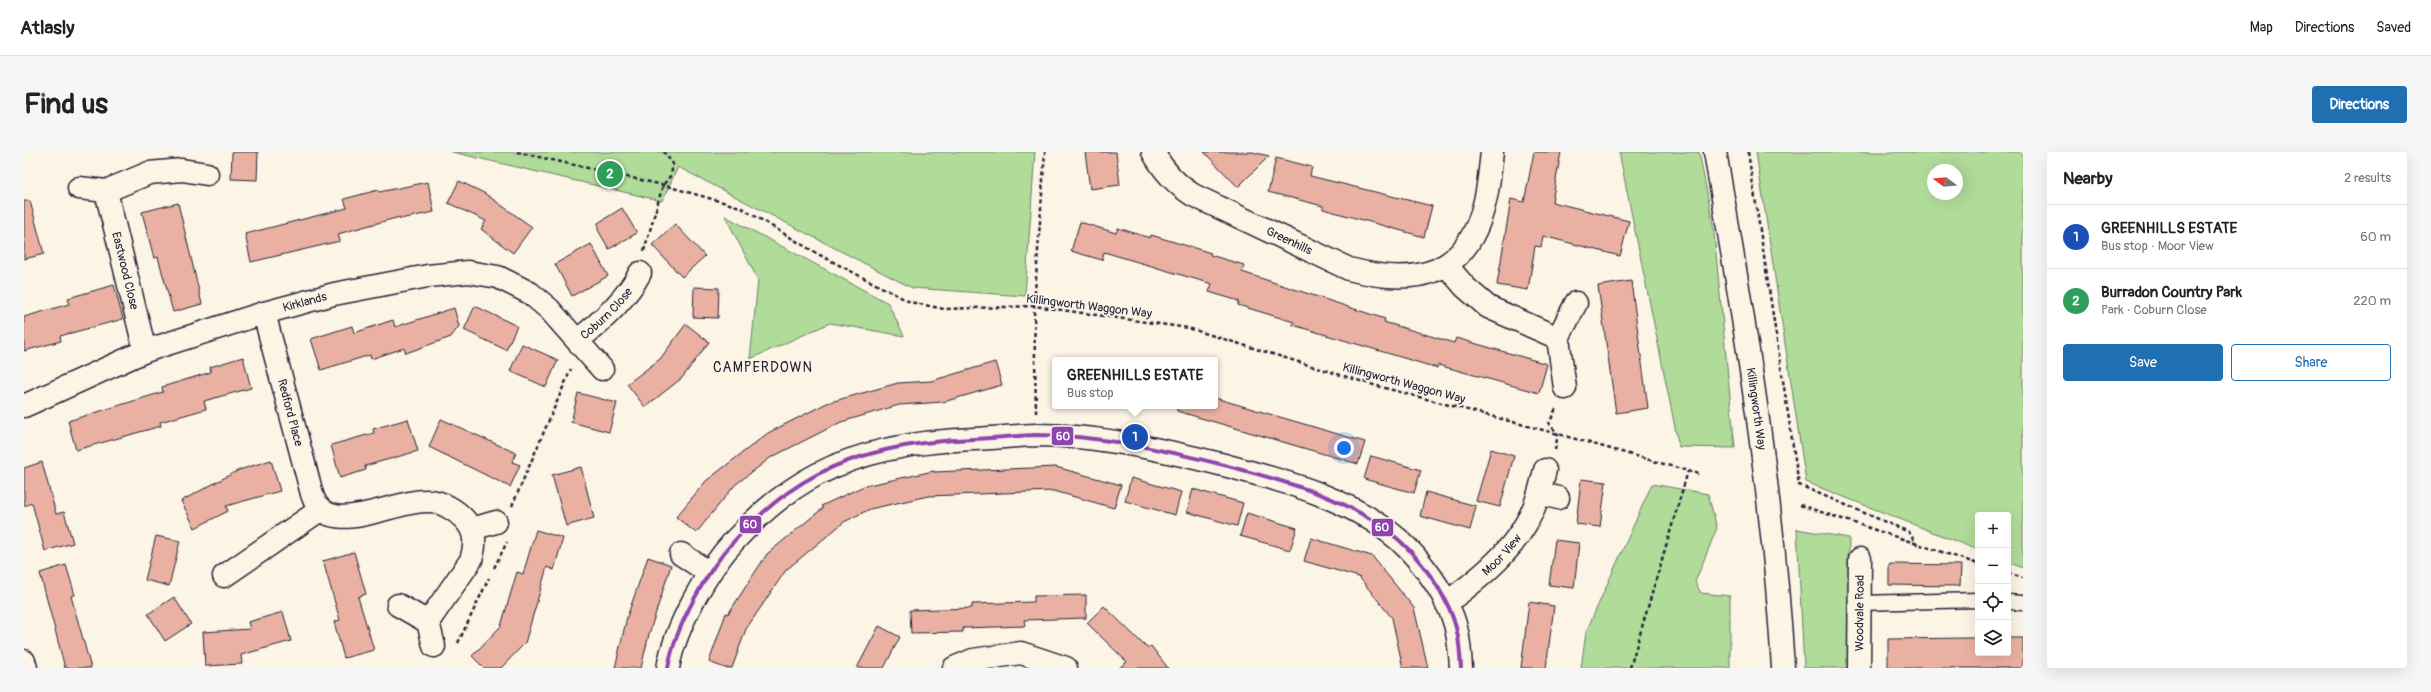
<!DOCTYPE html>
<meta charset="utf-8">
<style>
:root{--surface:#fff;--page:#f6f6f6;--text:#222;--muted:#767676;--line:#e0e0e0;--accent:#1f6fb2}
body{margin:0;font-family:Pangolin,sans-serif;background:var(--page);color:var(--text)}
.controls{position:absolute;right:12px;bottom:12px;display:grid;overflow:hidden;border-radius:4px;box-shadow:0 4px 16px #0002}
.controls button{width:36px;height:36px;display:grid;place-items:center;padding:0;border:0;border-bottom:1px solid var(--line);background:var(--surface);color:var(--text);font:20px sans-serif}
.compass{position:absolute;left:1903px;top:12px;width:36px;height:36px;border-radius:50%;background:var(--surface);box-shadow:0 4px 16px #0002;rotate:286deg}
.you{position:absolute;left:1320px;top:296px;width:14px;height:14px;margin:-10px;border:3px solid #fff;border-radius:50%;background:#1a73e8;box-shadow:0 0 0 6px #1a73e833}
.badge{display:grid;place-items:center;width:26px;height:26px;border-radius:50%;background:var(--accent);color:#fff;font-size:13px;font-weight:700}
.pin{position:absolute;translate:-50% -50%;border:2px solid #fff;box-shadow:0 1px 4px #0006}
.popup{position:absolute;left:1028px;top:205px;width:166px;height:52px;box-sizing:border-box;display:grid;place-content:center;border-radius:4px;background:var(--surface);filter:drop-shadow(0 1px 3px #0005);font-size:13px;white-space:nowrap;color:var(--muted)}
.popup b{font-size:15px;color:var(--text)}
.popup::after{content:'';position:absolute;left:50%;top:100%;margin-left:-8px;border:8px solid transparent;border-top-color:var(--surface)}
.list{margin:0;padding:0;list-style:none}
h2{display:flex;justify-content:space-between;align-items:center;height:52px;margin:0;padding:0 16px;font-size:17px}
h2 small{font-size:13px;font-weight:400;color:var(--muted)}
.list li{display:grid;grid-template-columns:26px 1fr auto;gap:12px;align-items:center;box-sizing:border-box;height:64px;padding:0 16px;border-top:1px solid var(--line)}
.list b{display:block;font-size:15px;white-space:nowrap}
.list p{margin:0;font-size:13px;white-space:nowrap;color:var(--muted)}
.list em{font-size:13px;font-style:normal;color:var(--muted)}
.actions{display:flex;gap:8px;padding:12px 16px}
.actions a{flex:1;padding:9px 0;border:1px solid var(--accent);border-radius:4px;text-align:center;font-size:14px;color:var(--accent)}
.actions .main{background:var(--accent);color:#fff}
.icon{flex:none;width:22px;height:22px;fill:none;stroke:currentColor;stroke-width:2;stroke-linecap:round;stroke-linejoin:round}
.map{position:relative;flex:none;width:1999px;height:516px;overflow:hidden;border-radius:4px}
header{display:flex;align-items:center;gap:24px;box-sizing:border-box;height:56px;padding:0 20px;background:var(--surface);border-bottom:1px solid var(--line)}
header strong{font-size:19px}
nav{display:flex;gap:22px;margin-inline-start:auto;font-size:14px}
.intro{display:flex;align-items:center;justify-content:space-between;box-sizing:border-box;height:96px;padding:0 24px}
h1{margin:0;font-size:28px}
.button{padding:10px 18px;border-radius:4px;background:var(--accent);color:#fff;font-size:14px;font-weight:700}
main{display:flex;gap:24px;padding:0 24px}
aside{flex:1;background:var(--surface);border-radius:4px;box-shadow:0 4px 16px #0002}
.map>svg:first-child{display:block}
.green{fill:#b0db99;stroke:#697e6a;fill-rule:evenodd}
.building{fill:#eab1a2;stroke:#22223b}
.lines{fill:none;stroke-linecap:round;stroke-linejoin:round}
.service-casing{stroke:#22223b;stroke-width:17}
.minor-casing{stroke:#22223b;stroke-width:25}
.primary-casing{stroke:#22223b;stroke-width:25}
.path{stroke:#22223b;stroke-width:2.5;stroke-dasharray:4 3;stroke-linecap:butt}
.service{stroke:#fcf5e5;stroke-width:14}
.minor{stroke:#fcf5e5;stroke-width:22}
.primary{stroke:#fcf5e5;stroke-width:22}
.bus-1-casing{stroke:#fcf5e5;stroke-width:7}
.bus-1{stroke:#8e44ad;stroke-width:4}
.labels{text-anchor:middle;stroke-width:3.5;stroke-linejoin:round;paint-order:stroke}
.street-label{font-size:12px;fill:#22223b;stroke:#fcf5e5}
.quarter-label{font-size:14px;letter-spacing:1px;fill:#22223b;stroke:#fcf5e5}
.line-badge{stroke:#fcf5e5;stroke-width:1.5}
.badge-label{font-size:11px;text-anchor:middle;font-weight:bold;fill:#fff}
</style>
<header>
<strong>Atlasly</strong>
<nav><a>Map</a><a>Directions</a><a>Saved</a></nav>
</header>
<div class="intro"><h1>Find us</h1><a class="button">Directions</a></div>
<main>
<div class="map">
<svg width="1999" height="516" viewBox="0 0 1999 516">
<rect width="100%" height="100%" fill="#fcf5e5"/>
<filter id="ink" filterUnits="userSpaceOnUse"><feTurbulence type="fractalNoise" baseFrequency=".025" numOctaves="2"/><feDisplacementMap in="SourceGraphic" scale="8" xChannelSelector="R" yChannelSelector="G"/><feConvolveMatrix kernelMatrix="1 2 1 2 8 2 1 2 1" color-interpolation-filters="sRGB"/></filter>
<g filter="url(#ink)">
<g class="green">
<polygon points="428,0 1011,0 1001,144 888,136 654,15 638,49"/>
<polygon points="1595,0 1675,0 1689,71 1711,296 1655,295"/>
<path d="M1732 0H1999V416L1984 410V363H1954V398L1782 330ZM1909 18H1933V42H1909Z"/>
<polygon points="701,64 864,151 880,184 806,171 726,207 734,128"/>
<polygon points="1628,332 1684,342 1693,376 1671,430 1677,441 1706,444 1706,516 1557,516 1562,480"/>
<polygon points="1773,377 1825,386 1824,516 1780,516"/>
</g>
<g class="building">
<polygon points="208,0 234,0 233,28 207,27"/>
<polygon points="1061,0 1092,0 1096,33 1066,37"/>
<polygon points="1180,0 1228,0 1245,4 1214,35"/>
<polygon points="1510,0 1537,0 1528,50 1605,69 1596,104 1519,84 1517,95 1511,94 1504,138 1473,133 1487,47 1500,50"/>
<polygon points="1252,6 1288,15 1286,24 1408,54 1400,85 1299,57 1299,54 1244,40"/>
<polygon points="435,29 460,41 508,75 489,101 457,77 462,69 424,51"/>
<polygon points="404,30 410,60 376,67 376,65 346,73 314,82 316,89 227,110 221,82 323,56 320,47 354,38 355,40"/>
<polygon points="0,49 6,49 20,102 0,107"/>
<polygon points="154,51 178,152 149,160 134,105 130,106 118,60"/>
<polygon points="598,56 613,81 585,97 574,78 574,71"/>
<polygon points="1056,70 1092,81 1094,76 1126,86 1127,83 1187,101 1186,103 1220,113 1218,120 1361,167 1360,170 1430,191 1432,186 1523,212 1515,241 1414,213 1413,216 1269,173 1270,170 1214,153 1215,149 1185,140 1188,132 1080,100 1078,108 1047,99"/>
<polygon points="651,72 681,104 658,125 628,93"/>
<polygon points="567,92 584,124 548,144 531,112"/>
<polygon points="1607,129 1624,256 1592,261 1574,134"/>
<polygon points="90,133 99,167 36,184 37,189 0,199 0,165 45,152 44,146"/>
<polygon points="670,135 695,136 694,166 669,165"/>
<polygon points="451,154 493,174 482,198 440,178"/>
<polygon points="430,156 435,174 427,185 382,201 380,196 347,207 346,203 297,218 287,187 328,174 330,181 369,168 371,175"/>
<polygon points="662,172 685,190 658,226 621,255 603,232 636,207"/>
<polygon points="498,192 534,208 522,235 486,219"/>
<polygon points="219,205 227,236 180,249 182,257 136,270 137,274 52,298 44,269 139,240 138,235 187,220 186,215"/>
<polygon points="971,210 978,233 919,250 875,253 817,270 746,306 711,333 672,381 652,365 682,329 744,281 803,251 874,231 907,229"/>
<polygon points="554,241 593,251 585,280 547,270"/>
<polygon points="1191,246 1341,290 1334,312 1153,259 1153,254 1191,254"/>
<polygon points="384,267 394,299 341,314 342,318 316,326 307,293 350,281 349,277"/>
<polygon points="417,267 492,301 488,310 496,313 486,335 405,295"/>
<polygon points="1467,297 1490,304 1476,355 1452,349"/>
<polygon points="1347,304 1397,318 1390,341 1340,327"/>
<polygon points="247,308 256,339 202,354 204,359 171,376 157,349 215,318"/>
<polygon points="18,310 32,362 40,360 49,391 21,399 8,351 0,354 0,316"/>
<polygon points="557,315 570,366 542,374 528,323"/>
<polygon points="1032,315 1097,333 1090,356 1030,339 904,344 846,357 820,370 762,418 722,477 708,516 701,516 685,510 702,461 704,462 743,402 799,356 797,354 840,334 910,319 910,320"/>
<polygon points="1107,326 1157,340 1151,363 1101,349"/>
<polygon points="1557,327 1582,330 1576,375 1552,372"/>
<polygon points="1169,337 1219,351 1213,374 1163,360"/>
<polygon points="1402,340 1452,354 1446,378 1396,364"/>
<polygon points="1223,361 1273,376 1266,398 1216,384"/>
<polygon points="512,378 539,386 530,418 523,415 501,491 477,516 460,516 448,504 477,474 493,420 499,422"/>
<polygon points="132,384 156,389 145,434 121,428"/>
<polygon points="1287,386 1348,404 1390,456 1404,516 1379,516 1368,466 1335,425 1280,409"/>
<polygon points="1531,388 1555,391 1550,436 1525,433"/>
<polygon points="330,400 342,442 334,445 350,498 320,506 310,470 316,468 299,409"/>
<polygon points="624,405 647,413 625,482 617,516 591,516 603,465"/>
<polygon points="1865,412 1937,413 1936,434 1865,433"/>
<polygon points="42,413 51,443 47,444 67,516 41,516 16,421"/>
<polygon points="1062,443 1062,466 1000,468 1001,474 939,476 939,480 887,481 886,458 948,456 948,452 1010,450 1010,444"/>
<polygon points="150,445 167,472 141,489 124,462"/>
<polygon points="1505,450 1530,454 1522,516 1497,516"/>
<polygon points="1080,454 1123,496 1127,494 1144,516 1095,516 1103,510 1063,471"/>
<polygon points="259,460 267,489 217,503 218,512 181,514 179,480 226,477 224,470"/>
<polygon points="855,474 876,485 860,516 833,516"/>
<polygon points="1944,486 1954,486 1954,501 1984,501 1984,486 1999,486 1999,516 1864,516 1864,487"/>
</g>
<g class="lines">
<defs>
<g id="service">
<polyline points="1984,450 1999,451"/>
<polyline points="1835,451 1954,448"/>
</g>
<g id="minor">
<path id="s1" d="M1129 0C1139 18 1151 32 1169 43L1325 117C1393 135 1444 124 1461 49 1465 33 1466 16 1468 0"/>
<polyline points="55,36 82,39 125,21 158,18 183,22"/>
<path id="s2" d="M82 39 121 199"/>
<polyline points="1423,114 1441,135 1464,155 1534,186"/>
<path id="s3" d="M240 161 288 342C302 390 370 347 404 349 417 349 432 358 441 368 452 380 452 392 447 408L404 470"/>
<path id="s4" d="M554 188C577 170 602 147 616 121"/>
<polyline points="1541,236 1534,186 1552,151"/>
<path id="s5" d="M0 254 121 199 240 161 310 142 404 124 444 120 474 125 506 141 525 157 578 217"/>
<polyline points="1521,318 1515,341 1534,346"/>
<polyline points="448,377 472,370"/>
<polyline points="657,402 684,420"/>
<polyline points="200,424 296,358"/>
<path id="s6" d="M1422 451C1461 423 1502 389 1515 341"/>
<polyline points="374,453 404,470 410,494"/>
<polyline points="0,509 2,516"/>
<path d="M644 516C651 475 683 418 711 388 735 362 763 338 794 322 842 297 897 289 950 287 970 286 991 284 1011 283 1073 283 1140 298 1200 313 1260 329 1327 346 1375 388 1397 408 1419 438 1429 466 1435 482 1436 500 1437 516"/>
<polyline points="930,516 949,508 997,501 1042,516"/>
<path id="s7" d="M1835 516 1836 407"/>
</g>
<g id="primary">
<path id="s8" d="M1691 0C1721 171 1749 342 1759 516"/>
</g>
</defs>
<use href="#service" class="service-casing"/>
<use href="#minor" class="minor-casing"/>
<use href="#primary" class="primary-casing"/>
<g class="path">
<polyline points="493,0 639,33 716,55 792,101 886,150 920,157 1010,154 1164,176 1346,232 1534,282 1675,322"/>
<polyline points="1724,0 1775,333 1885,380 1893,393"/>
<polyline points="620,99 639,33 647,23 649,12 640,0"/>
<polyline points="1012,261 1010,154 1021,0"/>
<polyline points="1531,298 1534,282 1525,272 1532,256"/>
<polyline points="1776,353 1954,412"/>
<polyline points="488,354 547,217"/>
<polyline points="470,416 483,390"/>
<polyline points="1984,421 1999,426"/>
<polyline points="434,491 465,426"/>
<polyline points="1606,516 1664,319"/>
</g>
<use href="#service" class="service"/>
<use href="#minor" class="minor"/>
<use href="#primary" class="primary"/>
<defs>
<path id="bus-1" d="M644 516C651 475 683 418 711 388 735 362 763 338 794 322 842 297 897 289 950 287 970 286 991 284 1011 283 1073 283 1140 298 1200 313 1260 329 1327 346 1375 388 1397 408 1419 438 1429 466 1435 482 1436 500 1437 516"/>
</defs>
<use href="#bus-1" class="bus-1-casing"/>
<use href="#bus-1" class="bus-1"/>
</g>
</g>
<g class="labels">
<g class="street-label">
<text dy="4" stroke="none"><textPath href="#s1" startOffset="166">Greenhills</textPath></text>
<text dy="4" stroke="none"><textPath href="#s2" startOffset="82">Eastwood Close</textPath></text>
<text dy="4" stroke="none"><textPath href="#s5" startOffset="300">Kirklands</textPath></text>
<text transform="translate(1065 154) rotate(7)" y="4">Killingworth Waggon Way</text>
<text dy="4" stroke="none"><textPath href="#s4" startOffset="39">Coburn Close</textPath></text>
<text transform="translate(1380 231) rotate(15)" y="4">Killingworth Waggon Way</text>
<text dy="4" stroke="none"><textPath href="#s8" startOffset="260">Killingworth Way</textPath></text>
<text dy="4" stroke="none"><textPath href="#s3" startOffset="103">Redford Place</textPath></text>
<text dy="4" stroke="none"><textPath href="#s6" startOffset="74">Moor View</textPath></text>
<text dy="4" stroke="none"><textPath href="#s7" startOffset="55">Woodvale Road</textPath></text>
</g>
<g class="quarter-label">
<text x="739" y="220">CAMPERDOWN</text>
</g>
</g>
<g class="line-badge">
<rect x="1027" y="274" width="23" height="20" rx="4" fill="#8e44ad"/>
<rect x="715" y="363" width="23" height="19" rx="4" fill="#8e44ad"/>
<rect x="1347" y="366" width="23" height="19" rx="4" fill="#8e44ad"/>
</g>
<g class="badge-label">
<text x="1039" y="288">60</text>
<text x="726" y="376">60</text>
<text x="1358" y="379">60</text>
</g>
</svg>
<div class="controls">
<button>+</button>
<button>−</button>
<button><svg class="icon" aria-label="locate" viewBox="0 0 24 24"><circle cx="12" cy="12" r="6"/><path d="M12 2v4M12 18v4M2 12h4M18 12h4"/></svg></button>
<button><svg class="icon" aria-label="layers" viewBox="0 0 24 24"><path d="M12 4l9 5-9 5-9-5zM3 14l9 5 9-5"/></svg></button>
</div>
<svg class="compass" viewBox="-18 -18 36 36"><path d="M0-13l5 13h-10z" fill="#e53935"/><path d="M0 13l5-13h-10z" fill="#767676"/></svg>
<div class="you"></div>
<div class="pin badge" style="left:1111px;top:285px;background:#1a4fb4">1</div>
<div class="popup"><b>GREENHILLS ESTATE</b>Bus stop</div>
<div class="pin badge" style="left:586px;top:22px;background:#2e9e5b">2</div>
</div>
<aside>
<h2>Nearby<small>2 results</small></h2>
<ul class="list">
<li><span class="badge" style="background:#1a4fb4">1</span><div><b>GREENHILLS ESTATE</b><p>Bus stop · Moor View</p></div><em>60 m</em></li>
<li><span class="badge" style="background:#2e9e5b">2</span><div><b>Burradon Country Park</b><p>Park · Coburn Close</p></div><em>220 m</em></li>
</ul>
<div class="actions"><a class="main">Save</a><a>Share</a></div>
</aside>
</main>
